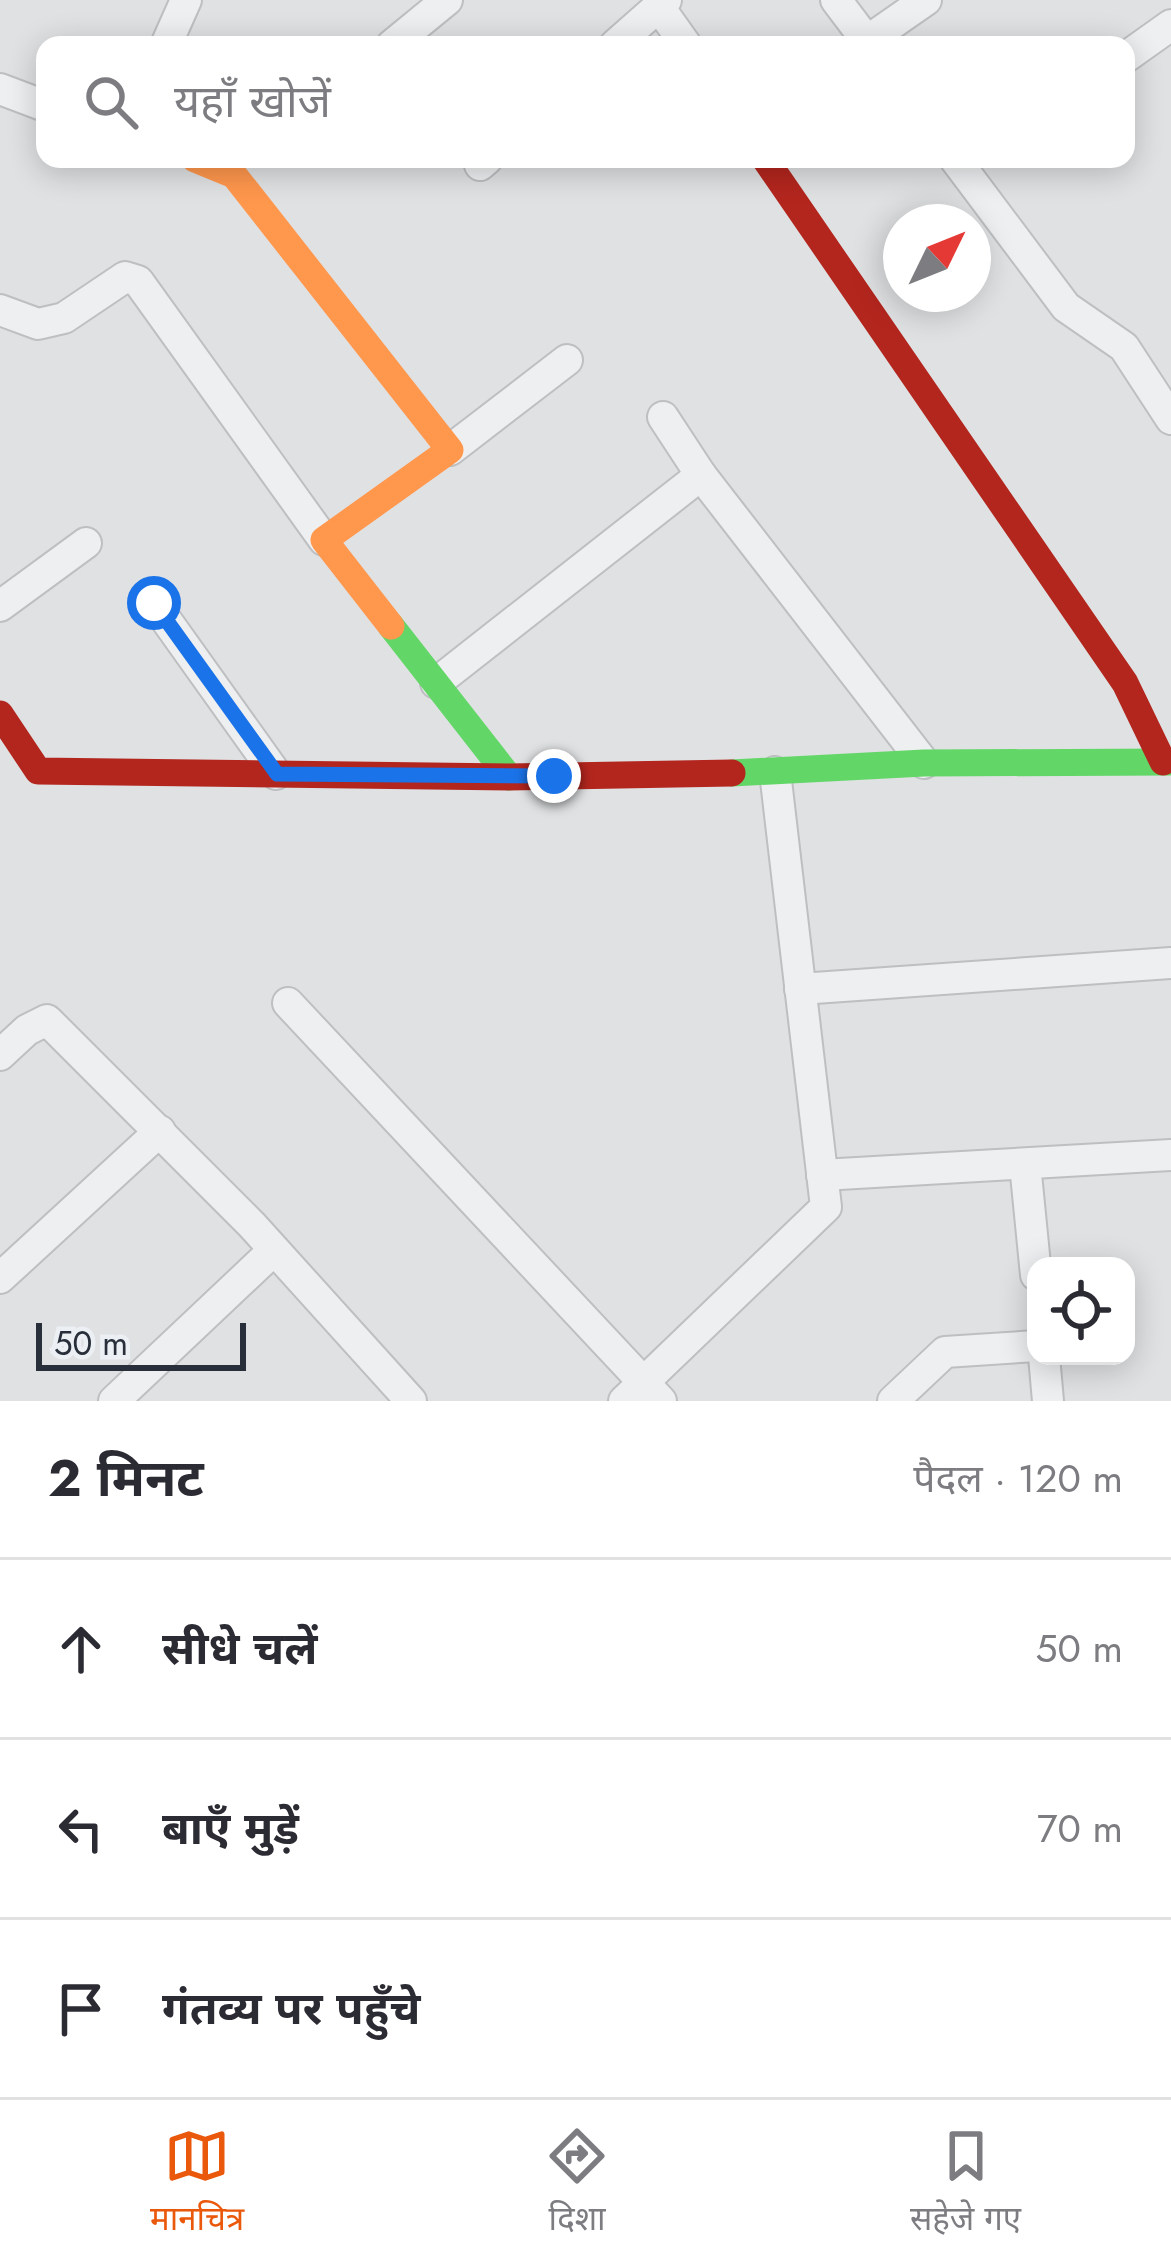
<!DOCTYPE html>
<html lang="hi">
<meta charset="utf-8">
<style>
:root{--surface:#fff;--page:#f2f2f3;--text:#2b2b33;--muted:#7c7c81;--line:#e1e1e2;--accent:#ea580c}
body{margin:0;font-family:Jost,"Noto Sans Devanagari",sans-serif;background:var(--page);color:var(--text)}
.controls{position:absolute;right:36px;bottom:36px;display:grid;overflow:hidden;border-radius:24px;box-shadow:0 6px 30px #0003}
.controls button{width:108px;height:108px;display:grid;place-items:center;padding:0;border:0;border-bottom:3px solid var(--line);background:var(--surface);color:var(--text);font:60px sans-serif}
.compass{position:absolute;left:883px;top:204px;width:108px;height:108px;border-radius:50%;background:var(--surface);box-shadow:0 6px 30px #0003;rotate:47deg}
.scale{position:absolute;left:36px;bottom:30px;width:210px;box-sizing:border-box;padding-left:12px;border:6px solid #282f3a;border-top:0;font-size:33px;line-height:42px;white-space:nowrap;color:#282f3a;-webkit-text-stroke:9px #eceff3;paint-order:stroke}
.stop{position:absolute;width:36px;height:36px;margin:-27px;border:9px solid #1a73e8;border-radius:50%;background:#fff}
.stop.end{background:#1a73e8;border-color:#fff;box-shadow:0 3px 12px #0008}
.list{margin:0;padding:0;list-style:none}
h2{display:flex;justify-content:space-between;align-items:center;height:156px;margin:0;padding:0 48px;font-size:51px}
h2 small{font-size:39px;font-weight:400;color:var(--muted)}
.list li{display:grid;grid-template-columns:78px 1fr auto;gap:36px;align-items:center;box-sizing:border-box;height:180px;padding:0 48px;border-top:3px solid var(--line)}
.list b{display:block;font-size:45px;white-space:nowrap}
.list em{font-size:39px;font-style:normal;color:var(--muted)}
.icon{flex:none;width:66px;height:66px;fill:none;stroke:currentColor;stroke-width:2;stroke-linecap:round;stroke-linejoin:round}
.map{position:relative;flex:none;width:1171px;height:1401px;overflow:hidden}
.search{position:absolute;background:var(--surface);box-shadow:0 6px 30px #0003;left:36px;right:36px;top:36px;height:132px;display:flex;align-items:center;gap:30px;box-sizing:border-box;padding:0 42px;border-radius:24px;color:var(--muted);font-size:45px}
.sheet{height:696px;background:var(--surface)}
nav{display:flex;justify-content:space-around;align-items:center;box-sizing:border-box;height:168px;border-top:3px solid var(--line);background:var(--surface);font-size:33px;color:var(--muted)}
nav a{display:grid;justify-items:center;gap:6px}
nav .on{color:var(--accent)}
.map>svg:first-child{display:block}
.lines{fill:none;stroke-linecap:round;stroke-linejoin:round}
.street-casing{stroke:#bdbfc1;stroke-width:34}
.street{stroke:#eeeff0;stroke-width:30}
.fast{stroke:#63d668;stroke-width:27}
.slow{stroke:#ff974d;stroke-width:27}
.jam{stroke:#b3261e;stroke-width:27}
.route{stroke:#1a73e8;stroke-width:15}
</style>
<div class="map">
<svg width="1171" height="1401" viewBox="0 0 1171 1401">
<rect width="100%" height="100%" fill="#dfe1e3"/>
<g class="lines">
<defs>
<g id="street">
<polyline points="836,0 870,45"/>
<polyline points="659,7 686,45"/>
<polyline points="867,41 926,0"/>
<polyline points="166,45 186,0"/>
<polyline points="392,45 447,0"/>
<polyline points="615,45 666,0"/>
<polyline points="1126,57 1171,25"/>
<polyline points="0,89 45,106"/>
<polyline points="955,159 1066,307 1124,347 1171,419"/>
<polyline points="480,165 487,159"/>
<polyline points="0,310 38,324 64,318 125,277 138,281 324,540"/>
<polyline points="450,450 567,360"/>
<polyline points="701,475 924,763"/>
<polyline points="154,603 276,774"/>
<polyline points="0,606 86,543"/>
<polyline points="436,683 701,475 663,417"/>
<polyline points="800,989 1171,963"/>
<polyline points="288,1003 661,1401"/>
<polyline points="0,1055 27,1030 47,1020 252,1225 411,1401"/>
<polyline points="1025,1164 1036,1275"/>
<polyline points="822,1175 1171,1155"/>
<polyline points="0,1278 160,1131"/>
<polyline points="1044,1356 1048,1401"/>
<polyline points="114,1401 274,1250"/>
<polyline points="624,1401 826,1207 775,772"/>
<polyline points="893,1401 945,1352 1036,1346"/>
</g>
</defs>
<use href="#street" class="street-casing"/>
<use href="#street" class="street"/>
<g class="fast">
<polyline points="391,626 509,777"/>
<polyline points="732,773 924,763 1171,762"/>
</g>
<polyline class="slow" points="195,159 234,175 450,450 324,540 391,626"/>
<g class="jam">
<polyline points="765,159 1125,683 1163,762"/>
<polyline points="0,714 38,771 509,777 732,773"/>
</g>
</g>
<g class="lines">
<polyline class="route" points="154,603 277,774 554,776"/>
</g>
</svg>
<div class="controls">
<button><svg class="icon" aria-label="locate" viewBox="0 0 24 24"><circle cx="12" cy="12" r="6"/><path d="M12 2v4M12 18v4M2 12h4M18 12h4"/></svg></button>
</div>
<svg class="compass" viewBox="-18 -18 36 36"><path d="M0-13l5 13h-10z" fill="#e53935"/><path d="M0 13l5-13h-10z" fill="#7c7c81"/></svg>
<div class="scale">50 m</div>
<div class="stop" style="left:154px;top:603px"></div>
<div class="stop end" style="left:554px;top:776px"></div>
<div class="search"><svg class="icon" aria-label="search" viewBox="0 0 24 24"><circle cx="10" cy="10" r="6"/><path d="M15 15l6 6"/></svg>यहाँ खोजें</div>
</div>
<section class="sheet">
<h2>2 मिनट<small>पैदल · 120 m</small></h2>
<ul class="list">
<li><svg class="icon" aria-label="ahead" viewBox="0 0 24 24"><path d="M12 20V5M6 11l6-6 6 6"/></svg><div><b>सीधे चलें</b></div><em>50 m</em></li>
<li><svg class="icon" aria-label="left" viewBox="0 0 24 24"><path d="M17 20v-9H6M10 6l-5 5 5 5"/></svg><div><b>बाएँ मुड़ें</b></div><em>70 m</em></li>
<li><svg class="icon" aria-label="arrive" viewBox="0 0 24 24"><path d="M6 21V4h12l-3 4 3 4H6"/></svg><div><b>गंतव्य पर पहुँचे</b></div></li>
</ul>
</section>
<nav>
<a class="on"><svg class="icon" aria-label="map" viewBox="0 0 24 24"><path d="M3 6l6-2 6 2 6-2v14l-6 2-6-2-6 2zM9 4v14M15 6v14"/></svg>मानचित्र</a>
<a><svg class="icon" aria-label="directions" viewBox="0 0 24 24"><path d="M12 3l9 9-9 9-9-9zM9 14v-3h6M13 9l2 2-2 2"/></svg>दिशा</a>
<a><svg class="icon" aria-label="saved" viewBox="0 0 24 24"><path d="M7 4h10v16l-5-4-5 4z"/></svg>सहेजे गए</a>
</nav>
